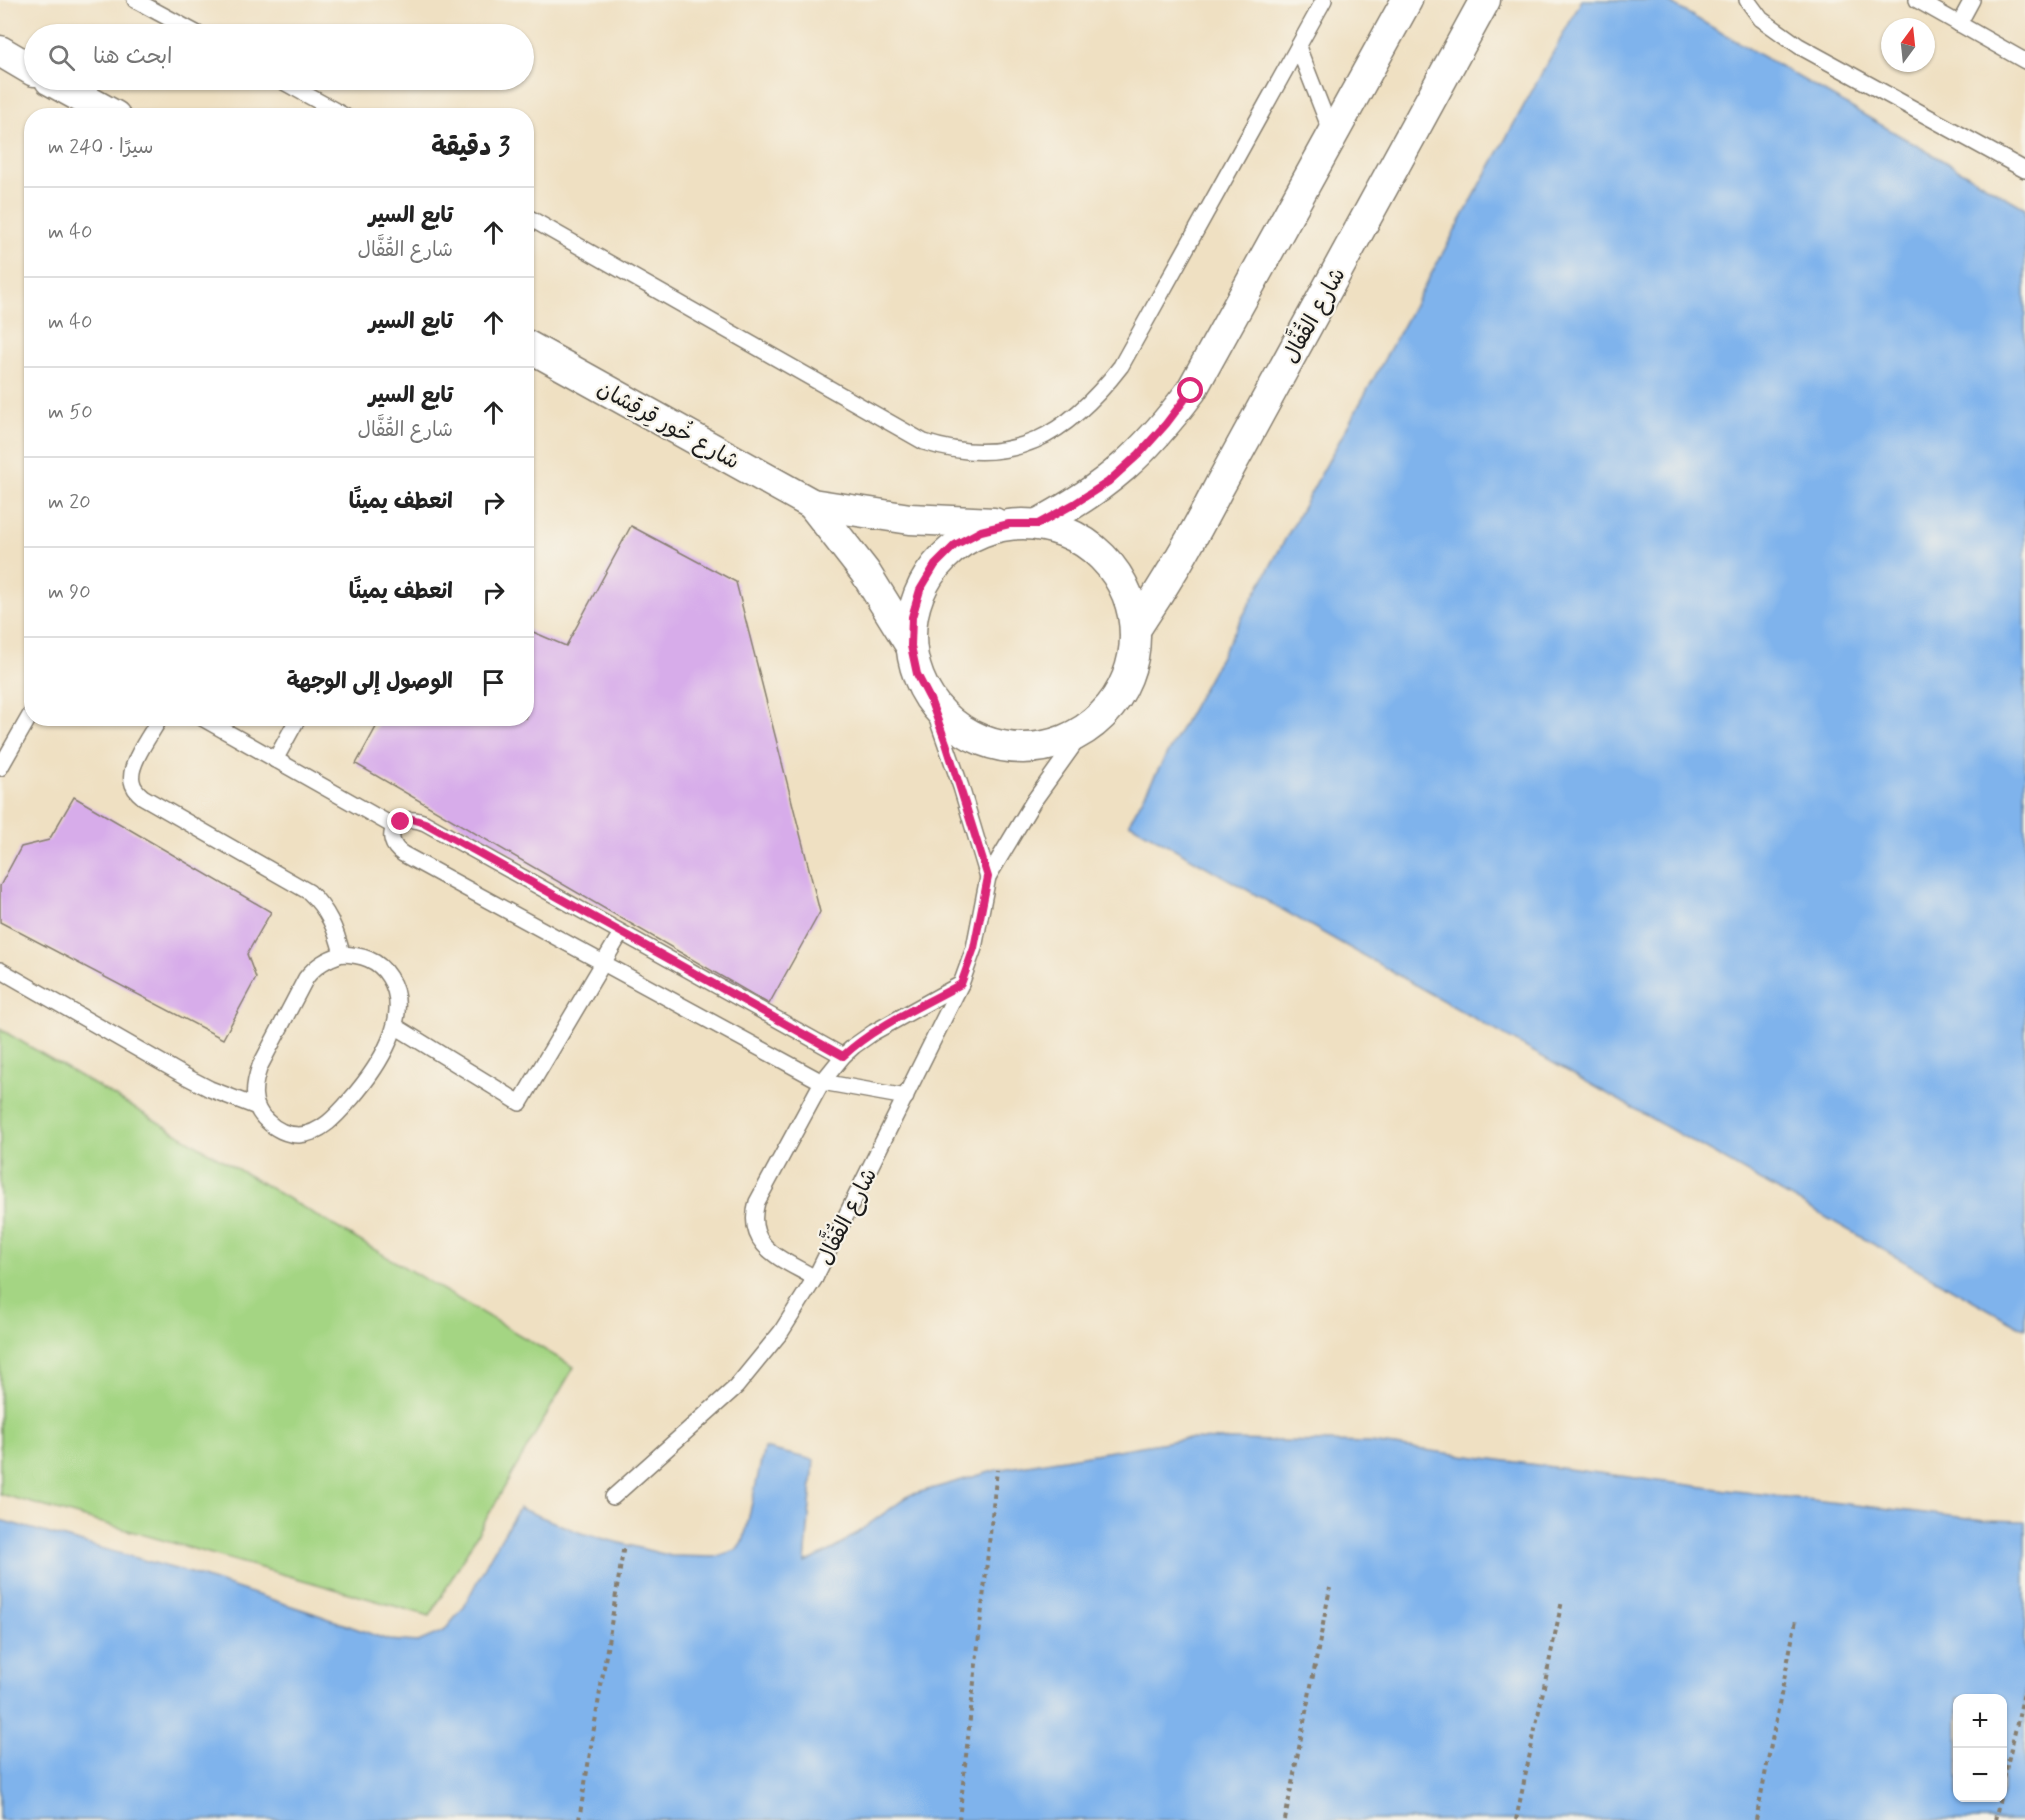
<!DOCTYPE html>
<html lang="ar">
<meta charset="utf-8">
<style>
:root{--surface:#fff;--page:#f2f2f2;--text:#222;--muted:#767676;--line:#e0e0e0}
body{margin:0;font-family:Mynerve,"Playpen Sans Arabic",sans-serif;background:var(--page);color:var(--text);direction:rtl}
.controls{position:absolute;right:18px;bottom:18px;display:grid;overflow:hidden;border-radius:12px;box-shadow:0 2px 4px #0004}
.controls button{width:54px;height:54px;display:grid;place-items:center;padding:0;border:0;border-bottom:2px solid var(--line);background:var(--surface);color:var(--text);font:30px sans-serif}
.compass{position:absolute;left:1881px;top:18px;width:54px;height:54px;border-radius:50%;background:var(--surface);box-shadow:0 2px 4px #0004;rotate:15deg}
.stop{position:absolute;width:18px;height:18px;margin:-14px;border:4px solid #db2777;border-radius:50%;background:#fff}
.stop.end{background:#db2777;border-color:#fff;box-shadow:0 2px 6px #0008}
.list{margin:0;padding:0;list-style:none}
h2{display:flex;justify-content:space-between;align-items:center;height:78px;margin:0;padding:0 24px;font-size:26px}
h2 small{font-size:20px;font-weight:400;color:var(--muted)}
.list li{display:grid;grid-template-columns:39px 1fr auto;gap:18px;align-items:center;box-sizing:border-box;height:90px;padding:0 24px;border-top:2px solid var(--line)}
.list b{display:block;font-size:22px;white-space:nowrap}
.list p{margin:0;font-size:20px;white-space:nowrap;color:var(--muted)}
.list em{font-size:20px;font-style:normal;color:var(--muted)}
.icon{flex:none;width:33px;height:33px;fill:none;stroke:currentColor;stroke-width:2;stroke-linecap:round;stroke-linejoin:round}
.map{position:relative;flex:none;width:2025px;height:1820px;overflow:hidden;direction:ltr}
.search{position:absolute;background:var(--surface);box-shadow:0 2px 4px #0004;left:24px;top:24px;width:510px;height:66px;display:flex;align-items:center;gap:15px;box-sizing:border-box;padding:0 21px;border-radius:33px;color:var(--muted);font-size:22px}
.panel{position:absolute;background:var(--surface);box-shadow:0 2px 4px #0004;left:24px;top:108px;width:510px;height:618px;border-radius:24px;direction:rtl}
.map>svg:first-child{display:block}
.green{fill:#a4d583;stroke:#607850;stroke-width:1.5}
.water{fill:#7fb3ec;stroke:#4e6884;stroke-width:1.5;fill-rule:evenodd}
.building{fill:#d7acea}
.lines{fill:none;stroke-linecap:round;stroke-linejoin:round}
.service-casing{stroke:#867e6f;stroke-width:18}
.minor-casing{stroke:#867e6f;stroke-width:33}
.path{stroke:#867e6f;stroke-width:4;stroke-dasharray:4.5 4.5;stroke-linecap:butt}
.service{stroke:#fff;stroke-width:15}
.minor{stroke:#fff;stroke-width:30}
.route{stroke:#db2777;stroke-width:8}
.labels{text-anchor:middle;stroke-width:4.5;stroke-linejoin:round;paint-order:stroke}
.street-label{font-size:22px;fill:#1c1c1c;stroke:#f7f3e8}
</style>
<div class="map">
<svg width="2025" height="1820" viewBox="0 0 2025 1820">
<rect width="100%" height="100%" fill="#f7f3e8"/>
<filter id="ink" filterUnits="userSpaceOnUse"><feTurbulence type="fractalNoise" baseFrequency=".0167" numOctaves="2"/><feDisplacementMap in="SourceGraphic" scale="12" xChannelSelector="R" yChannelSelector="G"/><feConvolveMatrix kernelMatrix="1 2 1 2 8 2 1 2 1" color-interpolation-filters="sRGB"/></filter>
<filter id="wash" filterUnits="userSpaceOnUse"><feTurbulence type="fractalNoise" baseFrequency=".008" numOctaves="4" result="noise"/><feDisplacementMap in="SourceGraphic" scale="24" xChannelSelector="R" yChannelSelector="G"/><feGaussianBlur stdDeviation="1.35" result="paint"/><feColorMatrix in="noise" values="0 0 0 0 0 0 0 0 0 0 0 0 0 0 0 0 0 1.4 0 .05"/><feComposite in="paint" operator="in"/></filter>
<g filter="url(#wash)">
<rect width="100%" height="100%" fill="#efe0c2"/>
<polygon class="green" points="0,1029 574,1367 430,1616 0,1494"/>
<g class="water">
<polygon points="1582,0 1665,0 2025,208 2025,1328 2018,1326 1129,823"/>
<path d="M1184 1439 1371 1443 1727 1490 1985 1520 2025 1521V1820H0V1520L190 1573 310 1612 388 1640 418 1642 444 1631 463 1608 491 1555 519 1508 581 1533 671 1556 715 1557 736 1550 744 1539 764 1448 814 1460 805 1563 834 1549 910 1495 997 1470ZM1958 1698H2002V1798H1958Z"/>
</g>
<g id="blocks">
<g class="building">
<polygon points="631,526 736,582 820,912 769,1004 356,764 381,718 526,718 526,629 566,646"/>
<polygon points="74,797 271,912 247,954 256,978 223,1039 0,922 0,886 21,847 49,840"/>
</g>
</g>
</g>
<g filter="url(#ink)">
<use href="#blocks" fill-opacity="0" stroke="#867e6f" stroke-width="1.5"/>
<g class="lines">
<defs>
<g id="service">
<polyline points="135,0 198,34"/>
<polyline points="1747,0 1761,19 1799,46 2025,170"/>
<polyline points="1917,0 2025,61"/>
<polyline points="1959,24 1972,0"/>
<polyline points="1298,47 1332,134"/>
<polyline points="280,80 345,116"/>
<path d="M526 216 924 442C1011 470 1068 435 1121 366L1324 0"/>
<polyline points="930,699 961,787 988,877"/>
<path d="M160 718C152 733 128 764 132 781 133 788 138 793 143 797L309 892C328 910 336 929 342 954"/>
<polyline points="202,718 395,827"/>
<polyline points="275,760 298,718"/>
<polyline points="0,768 32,712"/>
<path d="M342 954C361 955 378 959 389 977 414 1016 377 1069 351 1099 338 1114 321 1134 299 1135 287 1135 275 1129 267 1121 250 1106 253 1085 260 1066L306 978C316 965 327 959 342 954Z"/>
<polyline points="0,970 185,1076 210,1089 257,1107"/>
<polyline points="395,1026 520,1103 621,933"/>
<path d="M843 1056 425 823C397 810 379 838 403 854L822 1082 906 1097"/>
<path d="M815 1278C783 1259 744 1248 757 1202L822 1082 843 1056 854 1046 874 1032 961 984"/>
<polyline points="613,1497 736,1387 781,1332 815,1278 961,984 974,948 988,877 1033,802 1083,732"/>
</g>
<g id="minor">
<polyline points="0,51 34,71"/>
<polyline points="50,80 115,116"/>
<polyline points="526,345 812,504 910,519 994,523"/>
<polyline points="812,504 865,572 911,646"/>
<circle cx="1023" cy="636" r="112"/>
<path d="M1038 524C1107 487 1144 454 1191 391L1407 0"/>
<path d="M1136 628C1167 582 1194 536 1219 487L1485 0"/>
</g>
</defs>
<use href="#service" class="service-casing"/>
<use href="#minor" class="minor-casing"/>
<g class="path">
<polyline points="2002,1787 2025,1689"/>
<polyline points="579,1820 624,1545"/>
<polyline points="959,1820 997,1470"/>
<polyline points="1285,1820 1330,1588"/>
<polyline points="1516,1820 1562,1601"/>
<polyline points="1756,1820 1796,1620"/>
<polyline points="1995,1820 2000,1798"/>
</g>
<use href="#service" class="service"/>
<use href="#minor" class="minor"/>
</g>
</g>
<g class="lines" filter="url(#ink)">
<path class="route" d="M401 822 409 818 425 823 843 1056C876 1025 922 1006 961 984L974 948 988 877 946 743 930 699 917 674 911 646 912 617 920 590 935 565 955 545 981 531 1009 524H1038L1074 504 1108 482 1139 454 1166 424 1191 391"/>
</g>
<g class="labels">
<g class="street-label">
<text transform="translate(1313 315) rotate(-61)" y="8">شارع القُفَّال</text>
<text transform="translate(669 424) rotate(29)" y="8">شارع خُور قِرقِشان</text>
<text transform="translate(846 1216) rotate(-63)" y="8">شارع القُفَّال</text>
</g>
</g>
</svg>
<div class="controls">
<button>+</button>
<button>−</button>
</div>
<svg class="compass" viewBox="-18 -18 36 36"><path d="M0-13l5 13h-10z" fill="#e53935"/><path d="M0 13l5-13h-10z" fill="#767676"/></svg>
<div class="stop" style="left:1191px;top:391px"></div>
<div class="stop end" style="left:401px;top:822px"></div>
<div class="search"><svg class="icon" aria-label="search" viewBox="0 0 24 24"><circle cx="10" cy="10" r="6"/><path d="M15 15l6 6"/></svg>ابحث هنا</div>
<section class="panel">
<h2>3 دقيقة<small>سيرًا · 240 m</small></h2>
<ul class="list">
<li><svg class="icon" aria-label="ahead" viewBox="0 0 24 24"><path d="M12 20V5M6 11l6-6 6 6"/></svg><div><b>تابع السير</b><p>شارع القُفَّال</p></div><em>40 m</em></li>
<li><svg class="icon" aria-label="ahead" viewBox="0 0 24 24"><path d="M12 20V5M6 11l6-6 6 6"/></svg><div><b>تابع السير</b></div><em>40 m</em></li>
<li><svg class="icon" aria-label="ahead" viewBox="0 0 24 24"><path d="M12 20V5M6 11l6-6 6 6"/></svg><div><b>تابع السير</b><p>شارع القُفَّال</p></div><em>50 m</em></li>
<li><svg class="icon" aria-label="right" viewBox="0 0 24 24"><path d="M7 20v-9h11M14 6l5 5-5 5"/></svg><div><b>انعطف يمينًا</b></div><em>20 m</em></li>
<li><svg class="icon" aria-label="right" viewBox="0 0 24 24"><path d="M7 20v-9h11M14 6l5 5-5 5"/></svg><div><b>انعطف يمينًا</b></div><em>90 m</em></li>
<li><svg class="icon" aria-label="arrive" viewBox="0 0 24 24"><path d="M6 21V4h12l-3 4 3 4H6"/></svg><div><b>الوصول إلى الوجهة</b></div></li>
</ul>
</section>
</div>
